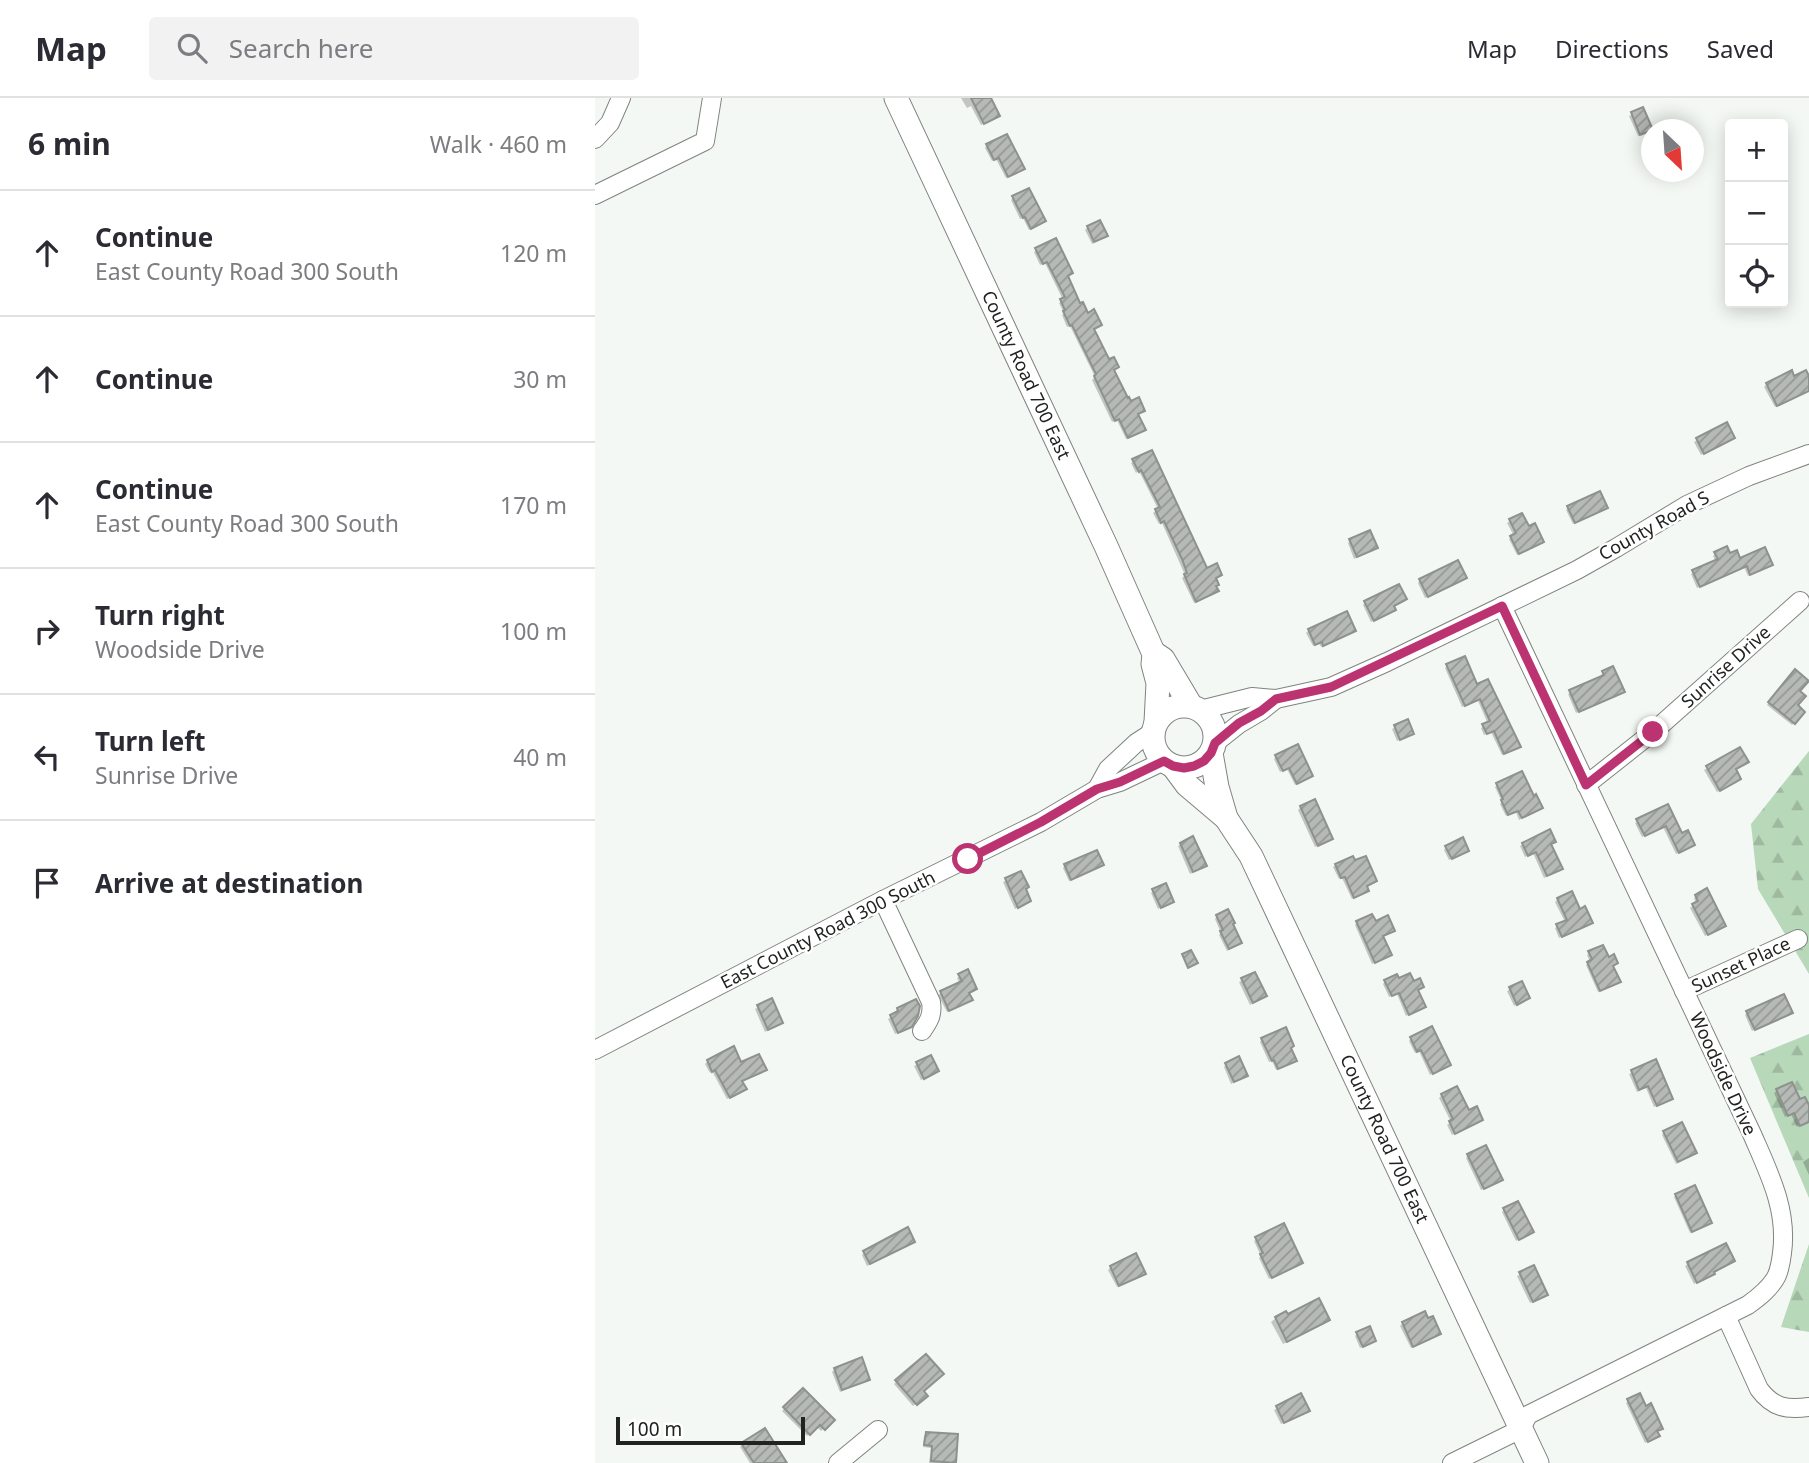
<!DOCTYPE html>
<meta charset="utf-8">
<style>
:root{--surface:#fff;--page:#f2f2f3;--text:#2b2b33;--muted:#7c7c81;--line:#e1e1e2}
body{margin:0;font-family:"Noto Sans",sans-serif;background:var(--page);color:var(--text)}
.controls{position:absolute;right:21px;top:21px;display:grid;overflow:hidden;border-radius:7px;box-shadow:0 4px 18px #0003}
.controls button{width:63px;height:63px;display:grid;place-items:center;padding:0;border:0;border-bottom:2px solid var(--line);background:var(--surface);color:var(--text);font:35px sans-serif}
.compass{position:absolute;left:1046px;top:21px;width:63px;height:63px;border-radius:50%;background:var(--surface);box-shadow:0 4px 18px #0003;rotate:155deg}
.scale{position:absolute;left:21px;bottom:18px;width:189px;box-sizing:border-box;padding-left:7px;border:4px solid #212321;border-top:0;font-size:19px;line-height:24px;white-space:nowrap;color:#212321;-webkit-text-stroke:5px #fff;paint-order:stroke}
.stop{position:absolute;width:21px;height:21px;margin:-16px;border:5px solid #bc3371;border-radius:50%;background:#fff}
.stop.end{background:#bc3371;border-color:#fff;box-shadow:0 2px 7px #0008}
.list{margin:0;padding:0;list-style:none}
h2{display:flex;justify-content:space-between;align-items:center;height:91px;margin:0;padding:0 28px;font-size:30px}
h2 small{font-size:23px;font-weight:400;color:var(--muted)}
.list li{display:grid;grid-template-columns:46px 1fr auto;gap:21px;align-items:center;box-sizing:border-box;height:126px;padding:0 28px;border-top:2px solid var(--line)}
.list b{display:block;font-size:26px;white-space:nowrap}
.list p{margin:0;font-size:23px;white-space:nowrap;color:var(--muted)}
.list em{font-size:23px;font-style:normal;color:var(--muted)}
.icon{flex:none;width:38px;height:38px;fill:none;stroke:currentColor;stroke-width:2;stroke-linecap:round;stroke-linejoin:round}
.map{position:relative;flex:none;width:1214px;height:1365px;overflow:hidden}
header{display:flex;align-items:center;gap:42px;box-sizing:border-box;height:98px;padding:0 35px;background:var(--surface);border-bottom:2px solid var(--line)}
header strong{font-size:33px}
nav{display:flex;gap:38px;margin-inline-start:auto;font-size:24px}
.search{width:490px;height:63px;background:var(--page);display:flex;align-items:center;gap:18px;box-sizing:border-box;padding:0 24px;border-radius:7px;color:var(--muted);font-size:26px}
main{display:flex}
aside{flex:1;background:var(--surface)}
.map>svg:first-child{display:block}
.forest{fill:url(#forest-firs)}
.shadow{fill:#0003}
.building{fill:url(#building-hatch);stroke:#8d928e;stroke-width:2}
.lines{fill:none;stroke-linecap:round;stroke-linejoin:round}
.minor-casing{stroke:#7f847f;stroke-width:20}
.major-casing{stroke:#7f847f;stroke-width:25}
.minor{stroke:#fff;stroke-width:18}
.major{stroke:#fff;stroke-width:23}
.route{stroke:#bc3371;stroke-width:9}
.labels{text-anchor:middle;stroke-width:5;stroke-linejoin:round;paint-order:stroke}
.street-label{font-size:18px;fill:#212321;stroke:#fff}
</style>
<header>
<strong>Map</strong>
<div class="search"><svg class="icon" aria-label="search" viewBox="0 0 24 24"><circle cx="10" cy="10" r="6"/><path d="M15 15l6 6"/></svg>Search here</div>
<nav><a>Map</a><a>Directions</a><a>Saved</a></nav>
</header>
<main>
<aside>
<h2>6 min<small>Walk · 460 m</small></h2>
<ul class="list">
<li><svg class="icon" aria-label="ahead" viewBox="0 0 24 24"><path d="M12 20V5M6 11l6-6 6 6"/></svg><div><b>Continue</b><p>East County Road 300 South</p></div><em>120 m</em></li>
<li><svg class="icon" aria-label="ahead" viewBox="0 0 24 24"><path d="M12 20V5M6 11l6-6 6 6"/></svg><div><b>Continue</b></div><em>30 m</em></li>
<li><svg class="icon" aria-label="ahead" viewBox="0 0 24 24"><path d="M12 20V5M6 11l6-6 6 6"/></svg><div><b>Continue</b><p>East County Road 300 South</p></div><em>170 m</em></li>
<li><svg class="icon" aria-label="right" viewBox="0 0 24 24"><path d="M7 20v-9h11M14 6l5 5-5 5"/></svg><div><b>Turn right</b><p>Woodside Drive</p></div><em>100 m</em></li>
<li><svg class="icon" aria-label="left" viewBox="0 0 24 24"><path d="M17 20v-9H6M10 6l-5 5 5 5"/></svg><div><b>Turn left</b><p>Sunrise Drive</p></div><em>40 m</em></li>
<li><svg class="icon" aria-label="arrive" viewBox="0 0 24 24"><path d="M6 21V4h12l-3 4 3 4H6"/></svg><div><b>Arrive at destination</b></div></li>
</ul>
</aside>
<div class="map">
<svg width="1214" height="1365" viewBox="0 0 1214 1365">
<defs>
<pattern id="forest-firs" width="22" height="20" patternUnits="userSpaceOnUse" patternTransform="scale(1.75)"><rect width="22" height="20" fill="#b8d8ba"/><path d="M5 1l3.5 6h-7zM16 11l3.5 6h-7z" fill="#9eb9a0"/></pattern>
<pattern id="building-hatch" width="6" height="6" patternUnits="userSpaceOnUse" patternTransform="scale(1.75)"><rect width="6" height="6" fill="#b6bab6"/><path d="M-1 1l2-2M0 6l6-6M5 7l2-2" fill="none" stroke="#949794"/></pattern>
</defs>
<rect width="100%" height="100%" fill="#f3f8f4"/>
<g class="forest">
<polygon points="1214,653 1214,876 1163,791 1156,726"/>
<polygon points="1214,936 1214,1100 1155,960"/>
<polygon points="1214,1146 1214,1234 1186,1229"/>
</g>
<g class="shadow">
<polygon points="366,0 394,0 400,20 386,27 376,8 372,10"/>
<polygon points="1048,11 1056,31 1043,38 1034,18"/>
<polygon points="392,47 425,73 411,80 401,61 397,63 390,50"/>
<polygon points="418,100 446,125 434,132 428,120 425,121 416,102"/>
<polygon points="493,129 511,138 497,146 490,132"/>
<polygon points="441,152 471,178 533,301 548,313 542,317 546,334 531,341 522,322 517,324 497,282 500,279 475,228 472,229 467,217 469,215 464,205 468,202 450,165 445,167 439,154"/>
<polygon points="1210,274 1214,282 1214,293 1180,309 1169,289 1172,286 1198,280"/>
<polygon points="1102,342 1135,342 1106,357 1099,344"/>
<polygon points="556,354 611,472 625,477 620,481 619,495 599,505 587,480 590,477 567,425 564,426 558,415 563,411 544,373 541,375 536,365"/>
<polygon points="973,409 1011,410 978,426 971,412"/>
<polygon points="915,423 933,430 945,446 922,457 914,441 919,438 912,425"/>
<polygon points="755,443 781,450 759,461 753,445"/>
<polygon points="1120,456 1134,458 1145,462 1173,469 1153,478 1149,469 1102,490 1096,476 1121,464 1118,458"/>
<polygon points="825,482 868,482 830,500 823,485"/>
<polygon points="770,504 797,508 797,514 776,524 768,507"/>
<polygon points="714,532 756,535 726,549 724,545 718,548 711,535"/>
<polygon points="852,568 881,588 921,651 907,657 896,634 889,637 886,630 893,626 883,603 867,609 850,570"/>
<polygon points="1200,574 1202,594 1200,608 1208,614 1197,627 1172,607"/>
<polygon points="1008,575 1025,596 981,615 973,596 1007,580 1006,577"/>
<polygon points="812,623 817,636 802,643 797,631"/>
<polygon points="1144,651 1149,666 1139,672 1142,683 1122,694 1109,672"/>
<polygon points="681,658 716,678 700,687 692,671 685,674 679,661"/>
<polygon points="902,687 946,710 924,722 921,714 911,718 905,706 907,704 900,689"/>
<polygon points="1072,708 1086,737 1098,747 1081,756 1068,729 1047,739 1040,725"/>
<polygon points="706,709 736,741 734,743 720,749 703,712"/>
<polygon points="586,746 607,770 595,776 583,748"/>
<polygon points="928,746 954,747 966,771 949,780 938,755 930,759 925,748"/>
<polygon points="851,749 870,755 854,762 849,752"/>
<polygon points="470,767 507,767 474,783 468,770"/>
<polygon points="741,767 780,783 770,789 770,795 757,801 747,780 744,781 738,769"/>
<polygon points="425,775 429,791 434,803 420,811 408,784"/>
<polygon points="558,793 574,806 563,811 556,795"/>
<polygon points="1101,798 1127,830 1110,838 1095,810 1101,805 1099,800"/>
<polygon points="963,801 984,813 996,825 964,840 960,830 970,824 960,804"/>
<polygon points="622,818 636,826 645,845 643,847 632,853 624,837 626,835 620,821"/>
<polygon points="762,824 780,825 798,833 787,839 792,859 777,866 760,827"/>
<polygon points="994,855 1017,868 1024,884 1021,886 1003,894 991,867 995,864 992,857"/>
<polygon points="372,874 373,904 352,914 343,897 365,886 362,880"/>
<polygon points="659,876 670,898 655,907 644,884"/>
<polygon points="790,883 821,893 829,909 811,918 802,896 794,899 788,886"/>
<polygon points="926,886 933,900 919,908 912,893"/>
<polygon points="176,903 186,925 170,934 160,911"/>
<polygon points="303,911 312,931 300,936 293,921 301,916 300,914"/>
<polygon points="1152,915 1193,917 1157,933 1150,917"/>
<polygon points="667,941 694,951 697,965 681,972 677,963 674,964 665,944"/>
<polygon points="816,941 852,969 835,977 824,953 820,955 814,943"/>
<polygon points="335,959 340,975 326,982 319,968"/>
<polygon points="113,963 146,984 147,994 132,1001 117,973 115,975 110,966"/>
<polygon points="1060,964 1073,1003 1059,1009 1051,990 1042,994 1034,976"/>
<polygon points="631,966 651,978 636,986 629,969"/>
<polygon points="1182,993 1204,1004 1209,1001 1214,1011 1214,1024 1202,1029 1196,1016 1190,1019 1179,995"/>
<polygon points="847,997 884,1024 857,1037 852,1027 856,1024 844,1000"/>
<polygon points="1069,1034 1100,1055 1081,1066 1067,1037"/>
<polygon points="873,1058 903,1084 886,1092 871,1060"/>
<polygon points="1214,1060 1214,1077 1208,1064"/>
<polygon points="1081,1097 1115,1125 1095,1135 1079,1099"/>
<polygon points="909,1112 937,1134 921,1143 907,1114"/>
<polygon points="662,1141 704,1167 674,1181 664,1160 666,1158 659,1143"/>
<polygon points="316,1146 272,1168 267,1157 269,1155"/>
<polygon points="1093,1166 1117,1174 1118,1176 1099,1186 1090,1168"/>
<polygon points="516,1169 546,1178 522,1189 513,1172"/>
<polygon points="938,1169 949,1199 935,1205 922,1178"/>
<polygon points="692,1218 733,1222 729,1226 688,1246 676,1224 681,1220"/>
<polygon points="808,1225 842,1238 816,1250 805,1228"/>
<polygon points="762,1236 777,1245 765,1250 760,1238"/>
<polygon points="331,1258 327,1293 331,1297 318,1308 299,1286"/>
<polygon points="240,1271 273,1282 270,1284 245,1294 237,1274"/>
<polygon points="208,1292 237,1322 226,1333 221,1328 212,1338 187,1313"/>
<polygon points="705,1298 710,1315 686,1326 679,1312"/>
<polygon points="1033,1303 1063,1333 1061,1334 1060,1340 1050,1345 1031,1305"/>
<polygon points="331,1335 359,1364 358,1365 334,1365 336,1350 328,1349 329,1338"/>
<polygon points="147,1347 190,1365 155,1365 145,1349"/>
</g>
<g class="building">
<polygon points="376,0 396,0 405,18 389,26"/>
<polygon points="1048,9 1058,32 1045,37 1036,14"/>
<polygon points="412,36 430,71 413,79 404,60 399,62 391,46"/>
<polygon points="434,90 451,123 436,131 430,119 428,120 417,98"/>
<polygon points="505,122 513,138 499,144 492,128"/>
<polygon points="461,140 478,175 473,178 485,205 488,204 493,215 499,211 507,227 499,231 514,261 519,259 524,269 519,272 533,300 534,299 536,303 544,299 550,313 543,316 551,332 533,340 524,321 520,323 499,278 501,276 477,227 475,228 468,213 470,212 465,201 470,199 452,164 448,166 440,150"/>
<polygon points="1197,272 1199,278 1211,272 1214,278 1214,293 1182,308 1171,285"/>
<polygon points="1132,324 1140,340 1109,356 1101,340"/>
<polygon points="557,352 612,470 622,465 627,477 621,480 624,487 621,488 624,493 601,504 589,476 592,475 587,461 569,423 566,425 560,411 565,409 546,372 544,374 537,361"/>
<polygon points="1005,393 1013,410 980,425 972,408"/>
<polygon points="927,415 934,428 940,425 949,444 924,456 915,438 921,435 914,421"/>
<polygon points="775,432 783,450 762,459 754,441"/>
<polygon points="1132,448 1135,455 1142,452 1145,460 1170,449 1178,467 1155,477 1152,468 1105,489 1097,472 1123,461 1119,454"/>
<polygon points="863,462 872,480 833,499 824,481"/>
<polygon points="804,486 812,501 799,508 801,512 779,523 769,503"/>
<polygon points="752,513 761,533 728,548 727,544 720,547 713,531"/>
<polygon points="870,558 882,586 893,581 926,649 909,656 899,633 892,636 887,626 895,623 885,601 870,608 851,566"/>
<polygon points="1018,568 1030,594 984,614 974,592 1009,577 1007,573"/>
<polygon points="1200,571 1214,583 1205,593 1211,598 1203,607 1210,614 1200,626 1173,604"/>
<polygon points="813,621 819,636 805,642 799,627"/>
<polygon points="703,646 718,678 702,686 694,670 688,673 680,657"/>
<polygon points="1145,649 1154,664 1141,671 1146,681 1125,693 1111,668"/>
<polygon points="927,673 939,698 941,696 948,710 927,720 923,713 913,717 906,702 908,701 901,685"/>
<polygon points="720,701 738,741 723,748 705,708"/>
<polygon points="1073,706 1087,735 1093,732 1100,747 1084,755 1071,728 1050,738 1041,721"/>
<polygon points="955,731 961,744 956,746 968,771 952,778 941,754 933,758 927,745"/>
<polygon points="598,738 612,768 598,774 585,745"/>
<polygon points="868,739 874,753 857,761 850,748"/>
<polygon points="502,752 509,767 476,782 469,766"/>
<polygon points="758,758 760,762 771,758 782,783 772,788 774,793 759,800 750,779 746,780 740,766"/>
<polygon points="426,773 434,789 431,791 436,803 423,810 410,780"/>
<polygon points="571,785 579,804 566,810 557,791"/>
<polygon points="1112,790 1131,828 1113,837 1097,806 1103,803 1100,797"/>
<polygon points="977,793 985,811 990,808 998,825 967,839 961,826 972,822 962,800"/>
<polygon points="633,811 640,825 638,826 647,845 634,851 625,833 628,832 621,817"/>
<polygon points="777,816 781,823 793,817 800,833 788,838 797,857 780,865 761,823"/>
<polygon points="1008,847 1014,859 1019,856 1023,865 1018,868 1026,884 1005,893 992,864 997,861 993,853"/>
<polygon points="596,852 603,865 593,870 587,856"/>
<polygon points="373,871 382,891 374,895 378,902 354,913 345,893 367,883 363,876"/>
<polygon points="660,874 672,898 658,905 646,880"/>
<polygon points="815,875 819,883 825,880 829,889 823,892 831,909 814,917 804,895 797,898 789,882 802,876 804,880"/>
<polygon points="927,883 935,900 922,907 914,889"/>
<polygon points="1189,896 1198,915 1160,932 1151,913"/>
<polygon points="177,900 188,925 173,932 162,907"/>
<polygon points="321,901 325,908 323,918 317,929 303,935 295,917 303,913 302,910"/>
<polygon points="837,928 856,967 838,976 826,952 822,954 815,939"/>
<polygon points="691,929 699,948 696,950 702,963 683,971 679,962 677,963 666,940"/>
<polygon points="139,948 146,964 164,956 172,972 147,983 152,991 135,1000 120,972 117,974 112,962"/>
<polygon points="336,957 344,973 329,981 321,964"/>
<polygon points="644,958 653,978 639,984 630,965"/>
<polygon points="1061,961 1078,1001 1062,1008 1053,988 1044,992 1036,972"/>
<polygon points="1197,984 1205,1001 1210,999 1214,1007 1214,1024 1205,1028 1199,1015 1193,1018 1181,991"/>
<polygon points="862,988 874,1012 882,1008 888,1022 860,1036 854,1023 858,1021 846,996"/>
<polygon points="1087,1024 1102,1055 1083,1064 1068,1033"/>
<polygon points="891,1047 908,1082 889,1091 872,1056"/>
<polygon points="1100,1087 1117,1125 1097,1134 1080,1096"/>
<polygon points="923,1103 939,1134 924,1142 908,1110"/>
<polygon points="689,1125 708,1165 677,1180 665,1156 668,1155 660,1139"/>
<polygon points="313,1129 320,1144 275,1166 268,1153"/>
<polygon points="1131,1145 1140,1163 1119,1174 1120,1176 1102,1185 1092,1164"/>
<polygon points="541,1155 551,1176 524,1188 515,1168"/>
<polygon points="939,1167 953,1197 938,1204 924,1174"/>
<polygon points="724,1200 735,1222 692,1244 680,1219 691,1213 693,1216"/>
<polygon points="830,1213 833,1220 838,1218 846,1236 818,1249 807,1224"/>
<polygon points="775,1228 781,1243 768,1249 761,1234"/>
<polygon points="331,1256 349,1276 329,1293 333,1298 322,1307 300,1282"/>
<polygon points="267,1259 275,1282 247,1292 239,1270"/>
<polygon points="208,1290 240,1322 230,1332 225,1327 215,1337 188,1309"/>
<polygon points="706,1295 715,1313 689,1325 681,1308"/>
<polygon points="1045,1295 1051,1308 1056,1305 1068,1331 1062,1333 1065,1338 1053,1344 1032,1301"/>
<polygon points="170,1330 192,1365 159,1365 146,1345"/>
<polygon points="331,1334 363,1336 361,1365 336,1363 337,1348 329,1347"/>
</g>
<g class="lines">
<defs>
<g id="minor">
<polyline points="0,41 15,25 26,0"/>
<polyline points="0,97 110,43 117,0"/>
<polyline points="605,612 657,599 681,601 736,589 792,564 982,472 1021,450 1092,407 1154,378 1214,356"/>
<polyline points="620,645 644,626 666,613 681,601"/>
<polyline points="991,687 1058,634 1205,503"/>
<polyline points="502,691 513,671 541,645 558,634"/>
<path d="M288 802 336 904C338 917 334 923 327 933"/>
<polyline points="1089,893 1203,841"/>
<polyline points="0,952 288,802 446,724 502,691 525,684 569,663"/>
<path d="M1131 1218 1164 1291C1178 1310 1192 1312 1214 1309"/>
<polyline points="243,1365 283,1332"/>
<path d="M857 1365 926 1331 933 1317 1153 1207C1164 1199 1173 1192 1180 1181 1185 1173 1186 1163 1187 1155 1193 1112 1174 1075 1157 1036L907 508"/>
</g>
<g id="major">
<path id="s1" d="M301 0 511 448 559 556 558 566 563 585 561 624"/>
<polyline points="562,557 568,561 596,608"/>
<circle cx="589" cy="639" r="31"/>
<path id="s2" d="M616 655 622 689 631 720 656 758 942 1365"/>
<polyline points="578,668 592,687 631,720"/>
</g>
</defs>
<use href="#minor" class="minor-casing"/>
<use href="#major" class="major-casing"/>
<use href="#minor" class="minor"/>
<use href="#major" class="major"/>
</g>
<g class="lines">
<polyline class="route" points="373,761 446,724 502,691 525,684 569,663 578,668 589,670 599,668 609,663 616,655 620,645 644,625 666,613 681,601 736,589 907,508 991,687 1058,634"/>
</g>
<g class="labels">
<g class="street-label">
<text dy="6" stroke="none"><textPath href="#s1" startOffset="306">County Road 700 East</textPath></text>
<text transform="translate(1059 428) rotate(-29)" y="6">County Road S</text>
<text transform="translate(1131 569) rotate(-42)" y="6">Sunrise Drive</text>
<text transform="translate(233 832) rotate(-27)" y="6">East County Road 300 South</text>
<text transform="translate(1146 867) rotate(-25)" y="6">Sunset Place</text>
<text transform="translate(1128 976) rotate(65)" y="6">Woodside Drive</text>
<text dy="6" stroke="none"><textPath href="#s2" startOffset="425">County Road 700 East</textPath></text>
</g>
</g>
</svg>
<div class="controls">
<button>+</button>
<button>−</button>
<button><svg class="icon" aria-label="locate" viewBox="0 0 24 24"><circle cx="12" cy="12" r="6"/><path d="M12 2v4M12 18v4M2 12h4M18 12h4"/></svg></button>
</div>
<svg class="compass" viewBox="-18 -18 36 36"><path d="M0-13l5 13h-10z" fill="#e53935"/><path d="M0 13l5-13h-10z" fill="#7c7c81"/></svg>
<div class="scale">100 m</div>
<div class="stop" style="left:373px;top:761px"></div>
<div class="stop end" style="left:1058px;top:634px"></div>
</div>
</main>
